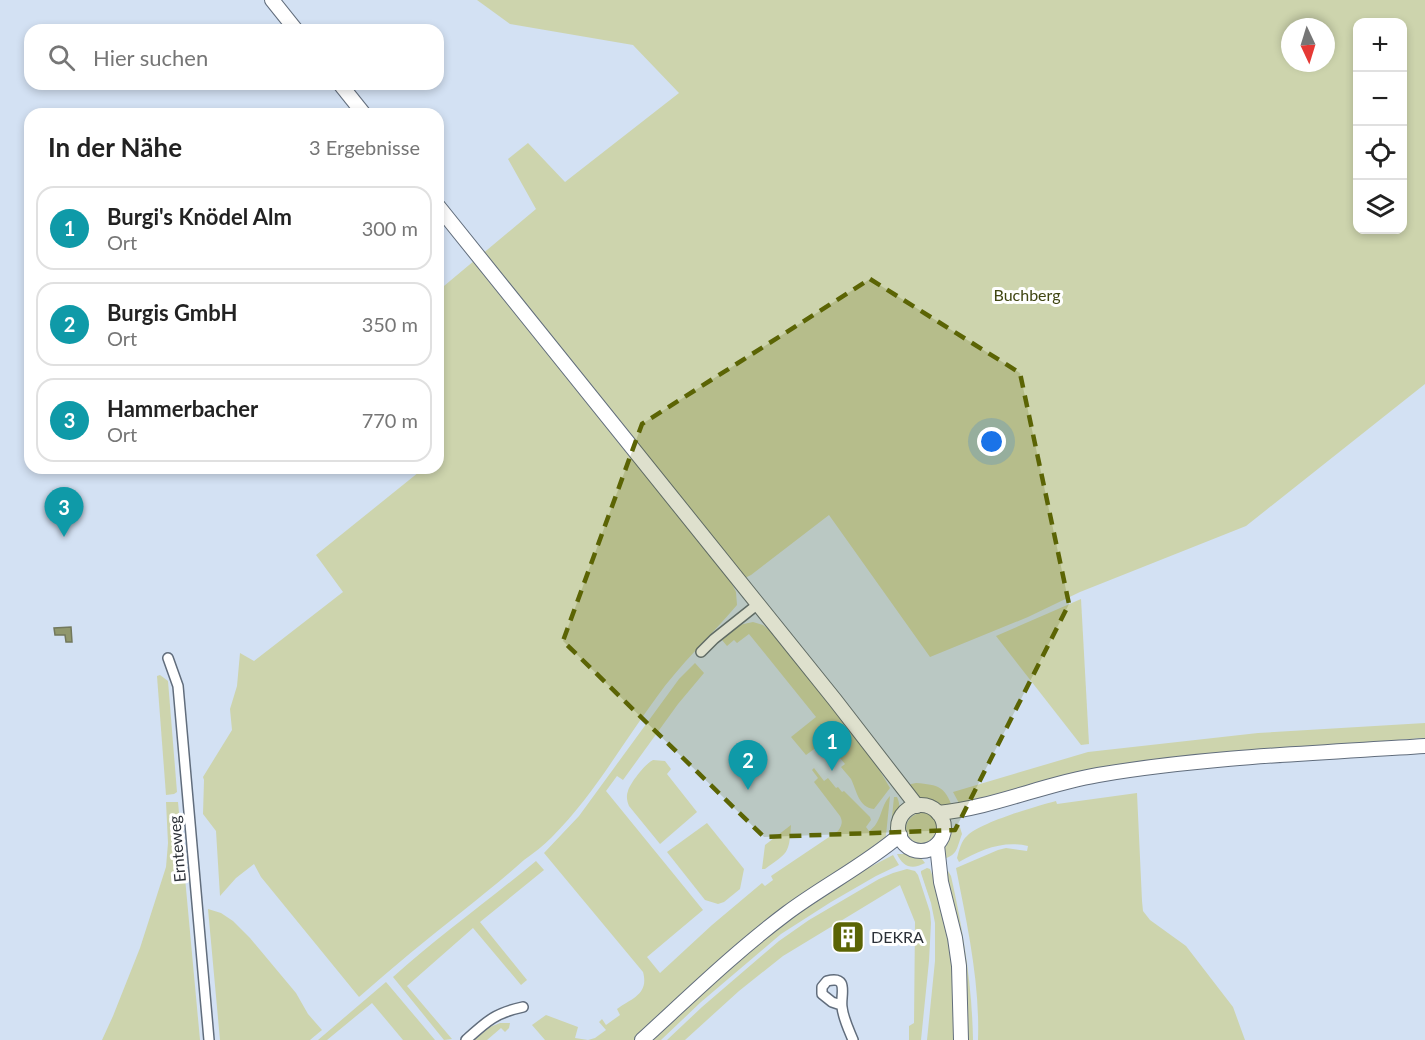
<!DOCTYPE html>
<html lang="de">
<meta charset="utf-8">
<style>
:root{--surface:#fff;--page:#f6f6f6;--text:#222;--muted:#767676;--line:#e0e0e0;--accent:#ea580c}
body{margin:0;font-family:Lato,sans-serif;background:var(--page);color:var(--text)}
.controls{position:absolute;right:18px;top:18px;display:grid;overflow:hidden;border-radius:12px;box-shadow:0 3px 9px #0003}
.controls button{width:54px;height:54px;display:grid;place-items:center;padding:0;border:0;border-bottom:2px solid var(--line);background:var(--surface);color:var(--text);font:30px sans-serif}
.compass{position:absolute;left:1281px;top:18px;width:54px;height:54px;border-radius:50%;background:var(--surface);box-shadow:0 3px 9px #0003;rotate:176deg}
.you{position:absolute;left:992px;top:442px;width:21px;height:21px;margin:-15px;border:4px solid #fff;border-radius:50%;background:#1a73e8;box-shadow:0 0 0 9px #1a73e833}
.badge{display:grid;place-items:center;width:39px;height:39px;border-radius:50%;background:var(--accent);color:#fff;font-size:20px;font-weight:700}
.pin{position:absolute;translate:-50% -50px;filter:drop-shadow(0 2px 3px #0008)}
.pin::after{content:'';position:absolute;top:32px;width:21px;height:18px;background:inherit;clip-path:polygon(0 0,100% 0,50% 100%)}
.list{margin:0;padding:0;list-style:none}
h2{display:flex;justify-content:space-between;align-items:center;height:78px;margin:0;padding:0 24px;font-size:26px}
h2 small{font-size:20px;font-weight:400;color:var(--muted)}
.list li{display:grid;grid-template-columns:39px 1fr auto;gap:18px;align-items:center;box-sizing:border-box;height:84px;margin:0 12px 12px;padding:0 12px;border:2px solid var(--line);border-radius:18px}
.list b{display:block;font-size:22px;white-space:nowrap}
.list p{margin:0;font-size:20px;white-space:nowrap;color:var(--muted)}
.list em{font-size:20px;font-style:normal;color:var(--muted)}
.icon{flex:none;width:33px;height:33px;fill:none;stroke:currentColor;stroke-width:2;stroke-linecap:round;stroke-linejoin:round}
.map{position:relative;flex:none;width:1425px;height:1040px;overflow:hidden}
.search{position:absolute;background:var(--surface);box-shadow:0 3px 9px #0003;left:24px;top:24px;width:420px;height:66px;display:flex;align-items:center;gap:15px;box-sizing:border-box;padding:0 21px;border-radius:18px;color:var(--muted);font-size:22px}
.panel{position:absolute;background:var(--surface);box-shadow:0 3px 9px #0003;left:24px;top:108px;width:420px;height:366px;border-radius:18px}
.map>svg:first-child{display:block}
.green{fill:#cdd4ad;fill-rule:evenodd}
.water{fill:#90976c;stroke:#72785c;stroke-width:1.5}
.lines{fill:none;stroke-linecap:round;stroke-linejoin:round}
.street-casing{stroke:#616d7c;stroke-width:12}
.secondary-casing{stroke:#616d7c;stroke-width:16}
.street{stroke:#fff;stroke-width:9}
.secondary{stroke:#fff;stroke-width:14}
.marked{fill:#5b6404;fill-opacity:0.2;stroke:#5b6404;stroke-width:4.5;stroke-dasharray:12 8;stroke-linejoin:round}
.labels{text-anchor:middle;stroke-width:6;stroke-linejoin:round;paint-order:stroke}
.park-label{font-size:16px;fill:#404612;stroke:#fff}
.street-label{font-size:16px;fill:#2b3037;stroke:#fff}
.poi-label{font-size:16px;fill:#2b3037;stroke:#fff;text-anchor:start}
</style>
<div class="map">
<svg width="1425" height="1040" viewBox="0 0 1425 1040">
<rect width="100%" height="100%" fill="#d3e1f3"/>
<g class="green">
<path d="M477 0H1425V384L1246 526 1080 592 1028 617 930 657 829 515 751 575 732 584 736 592 737 605C710 637 680 664 656 698 622 744 593 796 552 837 544 845 534 853 524 860 505 877 485 893 464 910 428 938 393 967 359 997L261 877 254 864 236 878 220 896 216 831 203 814 204 780 203 777 232 730 230 709 237 686 240 653 254 661 343 592 316 555 424 468H438V457L440 455 438 452V291L536 209 508 159 528 143 565 182 679 93 633 45 510 24ZM1358 22H1402V230H1358ZM1290 27H1326V63H1290Z"/>
<polygon points="1081,599 1089,744 1081,745 996,636"/>
<path d="M753 622 763 625 770 631 857 738 880 771 890 788 874 809C858 807 857 791 851 779 848 775 844 771 841 767L845 764 830 746 822 752 817 747 806 755 791 737 816 717 749 634 737 643 734 640 727 646 722 640C729 629 740 624 753 622Z"/>
<path d="M695 663 704 673 678 704 623 780 617 776 606 791 703 910 647 957 660 973 712 925 762 883 765 886 773 880 771 876 838 831C842 825 843 822 840 816L814 782 818 778 812 770 814 768 824 781 828 778 836 788 838 787 842 792 844 791 870 817 871 820 866 827 869 831C882 823 880 806 890 796L886 835 888 842 636 1040H588L595 1038 606 1030 599 1022 602 1019 606 1025 620 1015 617 1009C633 998 649 994 643 972L544 853 579 816 679 679Z"/>
<polygon points="160,675 168,681 177,792 174,794 166,795 157,676"/>
<polygon points="1425,723 1425,738 1219,753 1146,761 1090,769 960,805 953,792 1088,752 1258,733"/>
<path d="M653 760 665 761 671 769 667 774 697 812 660 844 629 806C627 801 626 796 628 791 630 783 646 763 653 760Z"/>
<path d="M916 783C939 785 945 786 953 809H941L934 804 922 802 908 789 911 784Z"/>
<path d="M1137 793 1142 901 1143 911 1150 920 1186 946 1233 1007 1245 1040H978C980 982 967 924 956 868L998 850 1006 848 1027 851 1028 846C1003 840 980 850 959 862L957 858C959 851 961 841 967 836 979 823 1037 806 1056 801L1057 804Z"/>
<path d="M894 797H897C903 810 896 819 895 832L890 837Z"/>
<polygon points="166,802 178,802 200,1040 102,1040 113,1016 140,948 166,867 168,843"/>
<circle cx="922" cy="829" r="16"/>
<polygon points="707,823 744,869 740,889 724,902 718,904 705,900 667,852"/>
<path d="M959 824 962 834C956 850 958 855 941 860 942 847 949 833 959 824Z"/>
<path d="M791 825C789 855 788 852 765 869H762L765 845Z"/>
<path d="M897 854C907 854 919 853 925 863 912 870 903 867 897 854Z"/>
<polygon points="893,855 899,865 876,876 831,902 781,934 701,1002 661,1040 649,1040 768,934 851,877"/>
<path d="M536 861 544 870 480 922 527 980 521 985 473 928 407 986 452 1039 444 1040 393 977C439 936 489 900 536 861Z"/>
<polygon points="927,868 930,869 935,882 953,960 955,1040 927,1040 935,961 935,923 931,903 921,873 921,871"/>
<polygon points="907,869 915,871 918,875 930,912 931,923 929,961 921,1040 909,1040 909,1026 914,1023 915,922 900,885 783,956 739,991 685,1040 667,1040 702,1007 779,941 809,920 879,879 893,873"/>
<path d="M948 871 951 876C963 930 972 984 973 1040H966L946 879V872Z"/>
<polygon points="208,909 221,913 233,921 250,938 296,993 308,1014 322,1030 310,1040 220,1040"/>
<polygon points="386,982 435,1040 403,1040 372,1003 327,1040 318,1040"/>
<polygon points="546,1015 578,1027 575,1038 588,1040 545,1040 532,1025"/>
<polygon points="500,1023 510,1023 509,1028 505,1032 501,1028 487,1040 474,1040 490,1027"/>
</g>
<polygon class="water" points="71,627 72,642 66,642 65,635 55,635 54,628"/>
<g class="lines">
<defs>
<g id="street">
<polyline points="701,652 714,639 758,604"/>
<polyline points="168,658 178,686 209,1040"/>
<path d="M841 1005 832 1002 822 994V987L827 981C850 975 840 996 842 1007 843 1018 849 1030 853 1040"/>
<path d="M466 1040C487 1021 495 1013 523 1007"/>
</g>
<g id="secondary">
<polyline points="272,0 296,30"/>
<polyline points="340,84 364,114"/>
<polyline points="438,206 835,700 917,806"/>
<circle cx="921" cy="828" r="23"/>
<path d="M938 813C992 808 1044 784 1098 775 1204 757 1317 753 1425 746"/>
<polyline points="937,845 941,882 955,938 959,966 961,1040"/>
<path d="M642 1040C690 996 735 952 787 913 823 886 865 865 900 835"/>
</g>
</defs>
<use href="#street" class="street-casing"/>
<use href="#secondary" class="secondary-casing"/>
<use href="#street" class="street"/>
<use href="#secondary" class="secondary"/>
</g>
<path class="marked" d="M870 279 1020 373 1069 604 955 830 764 837 563 641 642 424Z"/>
<defs>
<symbol id="building-square" viewBox="-11 -11 22 22"><rect x="-9" y="-9" width="18" height="18" rx="4" fill="#5b6404" stroke="#fff"/><path d="M-4-6H4V6H1V3H-1V6H-4ZM-2.5-4.3h1.7v1.8h-1.7ZM.8-4.3h1.7v1.8H.8ZM-2.5-1h1.7V.8h-1.7ZM.8-1h1.7V.8H.8Z" fill="#fff"/></symbol>
</defs>
<g fill-rule="evenodd">
<use href="#building-square" x="829" y="918" width="38" height="38"/>
</g>
<g class="labels">
<g class="park-label">
<text x="1027" y="301">Buchberg</text>
</g>
<g class="street-label">
<text transform="translate(177 849) rotate(-95)" y="6">Ernteweg</text>
</g>
<g class="poi-label">
<text x="871" y="943">DEKRA</text>
</g>
</g>
</svg>
<div class="controls">
<button>+</button>
<button>−</button>
<button><svg class="icon" aria-label="locate" viewBox="0 0 24 24"><circle cx="12" cy="12" r="6"/><path d="M12 2v4M12 18v4M2 12h4M18 12h4"/></svg></button>
<button><svg class="icon" aria-label="layers" viewBox="0 0 24 24"><path d="M12 4l9 5-9 5-9-5zM3 14l9 5 9-5"/></svg></button>
</div>
<svg class="compass" viewBox="-18 -18 36 36"><path d="M0-13l5 13h-10z" fill="#e53935"/><path d="M0 13l5-13h-10z" fill="#767676"/></svg>
<div class="you"></div>
<div class="pin badge" style="left:832px;top:771px;background:#0f9aa8">1</div>
<div class="pin badge" style="left:748px;top:790px;background:#0f9aa8">2</div>
<div class="pin badge" style="left:64px;top:537px;background:#0f9aa8">3</div>
<div class="search"><svg class="icon" aria-label="search" viewBox="0 0 24 24"><circle cx="10" cy="10" r="6"/><path d="M15 15l6 6"/></svg>Hier suchen</div>
<section class="panel">
<h2>In der Nähe<small>3 Ergebnisse</small></h2>
<ul class="list">
<li><span class="badge" style="background:#0f9aa8">1</span><div><b>Burgi's Knödel Alm</b><p>Ort</p></div><em>300 m</em></li>
<li><span class="badge" style="background:#0f9aa8">2</span><div><b>Burgis GmbH</b><p>Ort</p></div><em>350 m</em></li>
<li><span class="badge" style="background:#0f9aa8">3</span><div><b>Hammerbacher</b><p>Ort</p></div><em>770 m</em></li>
</ul>
</section>
</div>
